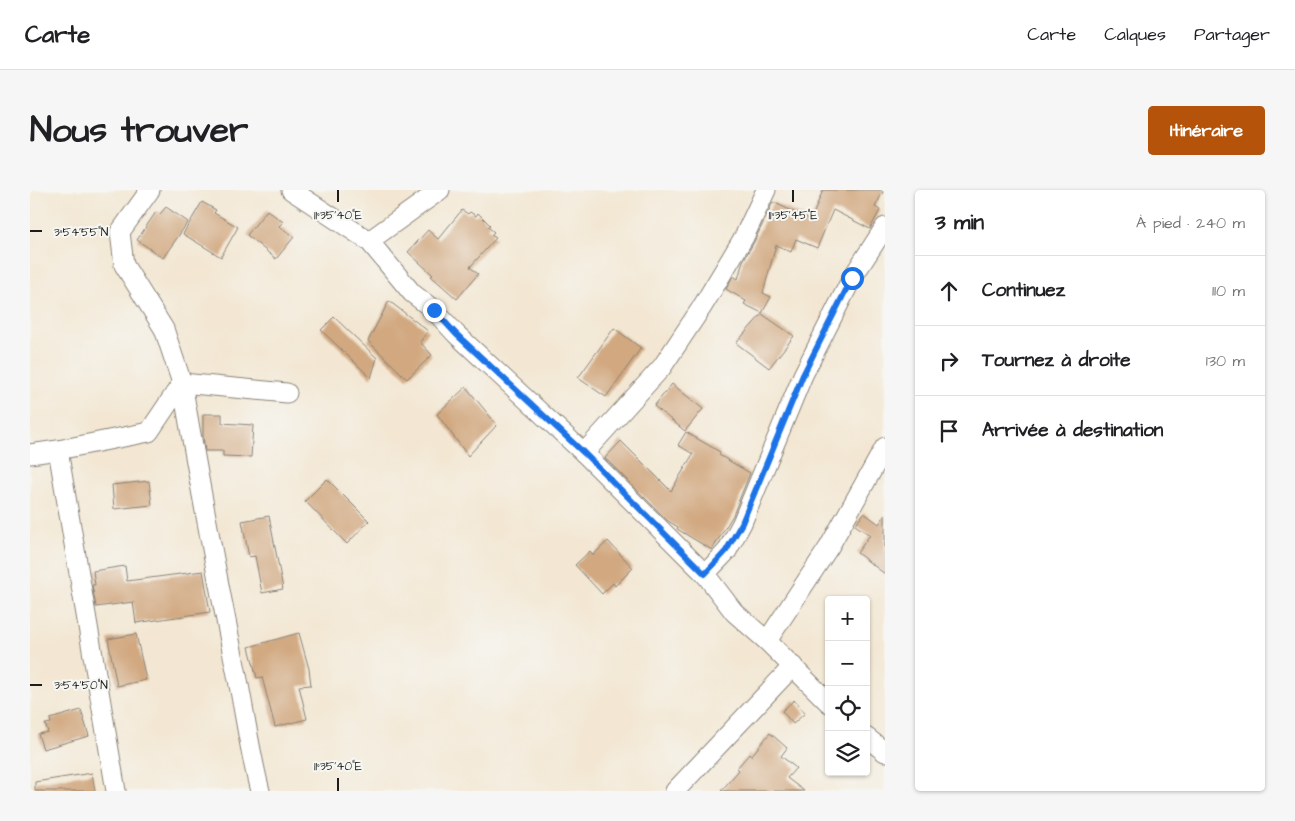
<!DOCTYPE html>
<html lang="fr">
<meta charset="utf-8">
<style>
:root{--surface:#fff;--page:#f6f6f6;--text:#202124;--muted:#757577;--line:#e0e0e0;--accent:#b45309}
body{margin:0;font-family:"Architects Daughter",sans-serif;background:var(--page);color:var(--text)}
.controls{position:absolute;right:15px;bottom:15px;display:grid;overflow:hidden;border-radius:5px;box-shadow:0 1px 4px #0004}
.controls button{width:45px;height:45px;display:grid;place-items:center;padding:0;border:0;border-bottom:1px solid var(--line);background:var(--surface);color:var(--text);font:25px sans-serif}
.stop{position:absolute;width:15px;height:15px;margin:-11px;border:4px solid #1a73e8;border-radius:50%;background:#fff}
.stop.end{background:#1a73e8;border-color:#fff;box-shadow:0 1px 5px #0008}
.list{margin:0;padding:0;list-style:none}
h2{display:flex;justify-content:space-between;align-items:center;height:65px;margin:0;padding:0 20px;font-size:21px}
h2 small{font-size:16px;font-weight:400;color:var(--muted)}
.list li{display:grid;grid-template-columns:32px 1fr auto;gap:15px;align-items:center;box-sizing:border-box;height:70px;padding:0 20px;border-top:1px solid var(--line)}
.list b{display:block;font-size:19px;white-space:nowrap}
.list em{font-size:16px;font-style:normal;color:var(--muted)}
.icon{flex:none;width:28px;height:28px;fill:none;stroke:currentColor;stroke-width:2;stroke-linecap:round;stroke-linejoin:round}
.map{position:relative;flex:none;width:855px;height:601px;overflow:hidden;border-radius:5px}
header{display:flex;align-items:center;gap:30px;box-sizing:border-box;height:70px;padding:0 25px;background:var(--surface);border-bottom:1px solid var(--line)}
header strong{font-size:24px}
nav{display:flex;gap:28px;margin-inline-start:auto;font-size:18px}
.intro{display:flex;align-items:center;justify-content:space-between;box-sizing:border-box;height:120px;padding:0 30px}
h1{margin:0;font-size:35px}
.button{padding:12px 22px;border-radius:5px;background:var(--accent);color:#fff;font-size:18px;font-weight:700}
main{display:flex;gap:30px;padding:0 30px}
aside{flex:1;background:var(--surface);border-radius:5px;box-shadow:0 1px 4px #0004}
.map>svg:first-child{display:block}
.building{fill:#d1a880}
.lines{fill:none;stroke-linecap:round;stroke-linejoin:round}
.minor-casing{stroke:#888278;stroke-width:21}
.minor{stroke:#fff;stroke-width:19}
.route{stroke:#1a73e8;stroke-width:6}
.ticks{fill:none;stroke:#1c1c1c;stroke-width:2}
.ticks-label{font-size:12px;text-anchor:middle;fill:#1c1c1c;stroke:#f6f6f2;stroke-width:4;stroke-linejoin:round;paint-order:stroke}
</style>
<header>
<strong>Carte</strong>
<nav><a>Carte</a><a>Calques</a><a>Partager</a></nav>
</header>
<div class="intro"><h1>Nous trouver</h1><a class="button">Itinéraire</a></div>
<main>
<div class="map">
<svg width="855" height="601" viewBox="0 0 855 601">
<rect width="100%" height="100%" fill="#f6f6f2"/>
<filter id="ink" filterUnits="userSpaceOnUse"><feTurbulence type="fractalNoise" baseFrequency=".02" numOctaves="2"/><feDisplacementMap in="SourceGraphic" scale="10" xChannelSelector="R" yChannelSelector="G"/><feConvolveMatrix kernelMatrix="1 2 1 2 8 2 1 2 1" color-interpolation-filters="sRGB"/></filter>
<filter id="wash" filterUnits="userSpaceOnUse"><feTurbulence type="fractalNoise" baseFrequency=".0096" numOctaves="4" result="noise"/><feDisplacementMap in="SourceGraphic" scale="20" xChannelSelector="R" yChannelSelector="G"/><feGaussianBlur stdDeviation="1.12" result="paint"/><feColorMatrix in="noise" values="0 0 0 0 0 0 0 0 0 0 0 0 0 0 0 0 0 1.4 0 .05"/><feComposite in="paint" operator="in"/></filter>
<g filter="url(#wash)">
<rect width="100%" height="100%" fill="#f3e7d3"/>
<g id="blocks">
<g class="building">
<polygon points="793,0 854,0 845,17 850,20 840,39 803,20 787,58 766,49 761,62 746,55 733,103 741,107 732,123 714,114 716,111 696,99 703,86 708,89 713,71 724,52 743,12 781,30"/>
<polygon points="172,12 186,20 184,23 208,37 191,67 153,44"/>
<polygon points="136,17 158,32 133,68 107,50 126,22 130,24"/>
<polygon points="237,20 253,32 249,36 264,47 246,69 217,45"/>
<polygon points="432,20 438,24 440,22 446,26 448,23 460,35 458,37 464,42 461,45 466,48 440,77 448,84 427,109 401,86 403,85 378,62 398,40 408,49"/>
<polygon points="359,111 398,141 390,152 402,165 377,189 338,151"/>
<polygon points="732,124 764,146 739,178 706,153"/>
<polygon points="304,127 347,168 341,188 291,140"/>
<polygon points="584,138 611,158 576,207 548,188"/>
<polygon points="642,194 673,219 655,241 624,216"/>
<polygon points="436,197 467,235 438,266 407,224"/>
<polygon points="173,224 192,224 192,233 223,235 221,267 193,266 193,261 175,261 173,246"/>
<polygon points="656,242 690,262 689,265 720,283 703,325 682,360 647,339 648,337 638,331 575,268 591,251 641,301 663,264 648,255"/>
<polygon points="297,289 339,331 317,354 275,311"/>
<polygon points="119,291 122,315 84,319 82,295"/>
<polygon points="834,323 849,334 855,325 855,384 827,363 840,345 825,335"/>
<polygon points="239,326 253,399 232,403 225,366 219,367 212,331"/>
<polygon points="578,351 603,378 585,396 583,393 572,404 545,375 560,361 563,365"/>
<polygon points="95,376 97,391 173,381 180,422 106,433 103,412 66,417 62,395 65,395 63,381"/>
<polygon points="269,443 279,479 281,495 269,496 277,529 245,537 232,487 227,488 219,457"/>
<polygon points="106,444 116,490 87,496 78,449"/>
<polygon points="764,510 775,523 763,534 752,521"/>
<polygon points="51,520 59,546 13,559 8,544 18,542 15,534 21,533 20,529"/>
<polygon points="740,543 757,558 751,566 766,578 757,588 774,601 691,601 709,580 707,578 719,564 721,566"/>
<polygon points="62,583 65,601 5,601 5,592"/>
</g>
</g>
</g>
<g filter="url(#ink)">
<use href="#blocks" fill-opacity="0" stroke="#888278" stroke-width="1"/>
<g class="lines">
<defs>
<g id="minor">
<polyline points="120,0 90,42 94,75 134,139 152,193 257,203"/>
<polyline points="261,0 339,51 382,103 404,120 426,144 554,263 675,384 704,422 737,451 799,513"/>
<polyline points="339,51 410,0"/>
<polyline points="28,260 86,601"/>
<polyline points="554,263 632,177 672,117 714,47 736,0"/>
<path d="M0 264 28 260 119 242 152 193C169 291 187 388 207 485 215 524 220 563 230 601"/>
<polyline points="675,384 697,361 712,333 773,185 822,88 855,37"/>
<polyline points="737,451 799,357 855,257"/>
<polyline points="836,547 855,562"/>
<polyline points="645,601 763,476"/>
</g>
</defs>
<use href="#minor" class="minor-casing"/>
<use href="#minor" class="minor"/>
</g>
</g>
<g class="lines" filter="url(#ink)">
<polyline class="route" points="404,120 426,144 554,263 675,384 696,361 712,333 773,185 822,88"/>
</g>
<path class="ticks" d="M308 0V12M763 0V12M0 41H12M0 495H12M308 588V601"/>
<g class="ticks-label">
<text x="308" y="29">11°35'40"E</text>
<text x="763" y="29">11°35'45"E</text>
<text x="51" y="46">3°54'55"N</text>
<text x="51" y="499">3°54'50"N</text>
<text x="308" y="580">11°35'40"E</text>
</g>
</svg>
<div class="controls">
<button>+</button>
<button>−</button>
<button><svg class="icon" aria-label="locate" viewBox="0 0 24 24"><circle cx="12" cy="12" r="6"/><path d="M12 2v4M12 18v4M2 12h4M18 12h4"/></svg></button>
<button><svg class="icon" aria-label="layers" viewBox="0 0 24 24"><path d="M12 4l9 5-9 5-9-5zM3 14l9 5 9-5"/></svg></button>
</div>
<div class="stop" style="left:822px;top:88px"></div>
<div class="stop end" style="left:404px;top:120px"></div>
</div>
<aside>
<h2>3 min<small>À pied · 240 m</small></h2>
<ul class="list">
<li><svg class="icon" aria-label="ahead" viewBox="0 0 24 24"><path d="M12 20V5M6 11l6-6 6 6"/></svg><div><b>Continuez</b></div><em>110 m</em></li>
<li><svg class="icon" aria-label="right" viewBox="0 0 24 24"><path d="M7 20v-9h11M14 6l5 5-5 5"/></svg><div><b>Tournez à droite</b></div><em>130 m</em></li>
<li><svg class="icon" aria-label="arrive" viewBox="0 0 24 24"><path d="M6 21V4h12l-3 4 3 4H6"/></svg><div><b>Arrivée à destination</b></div></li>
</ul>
</aside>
</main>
